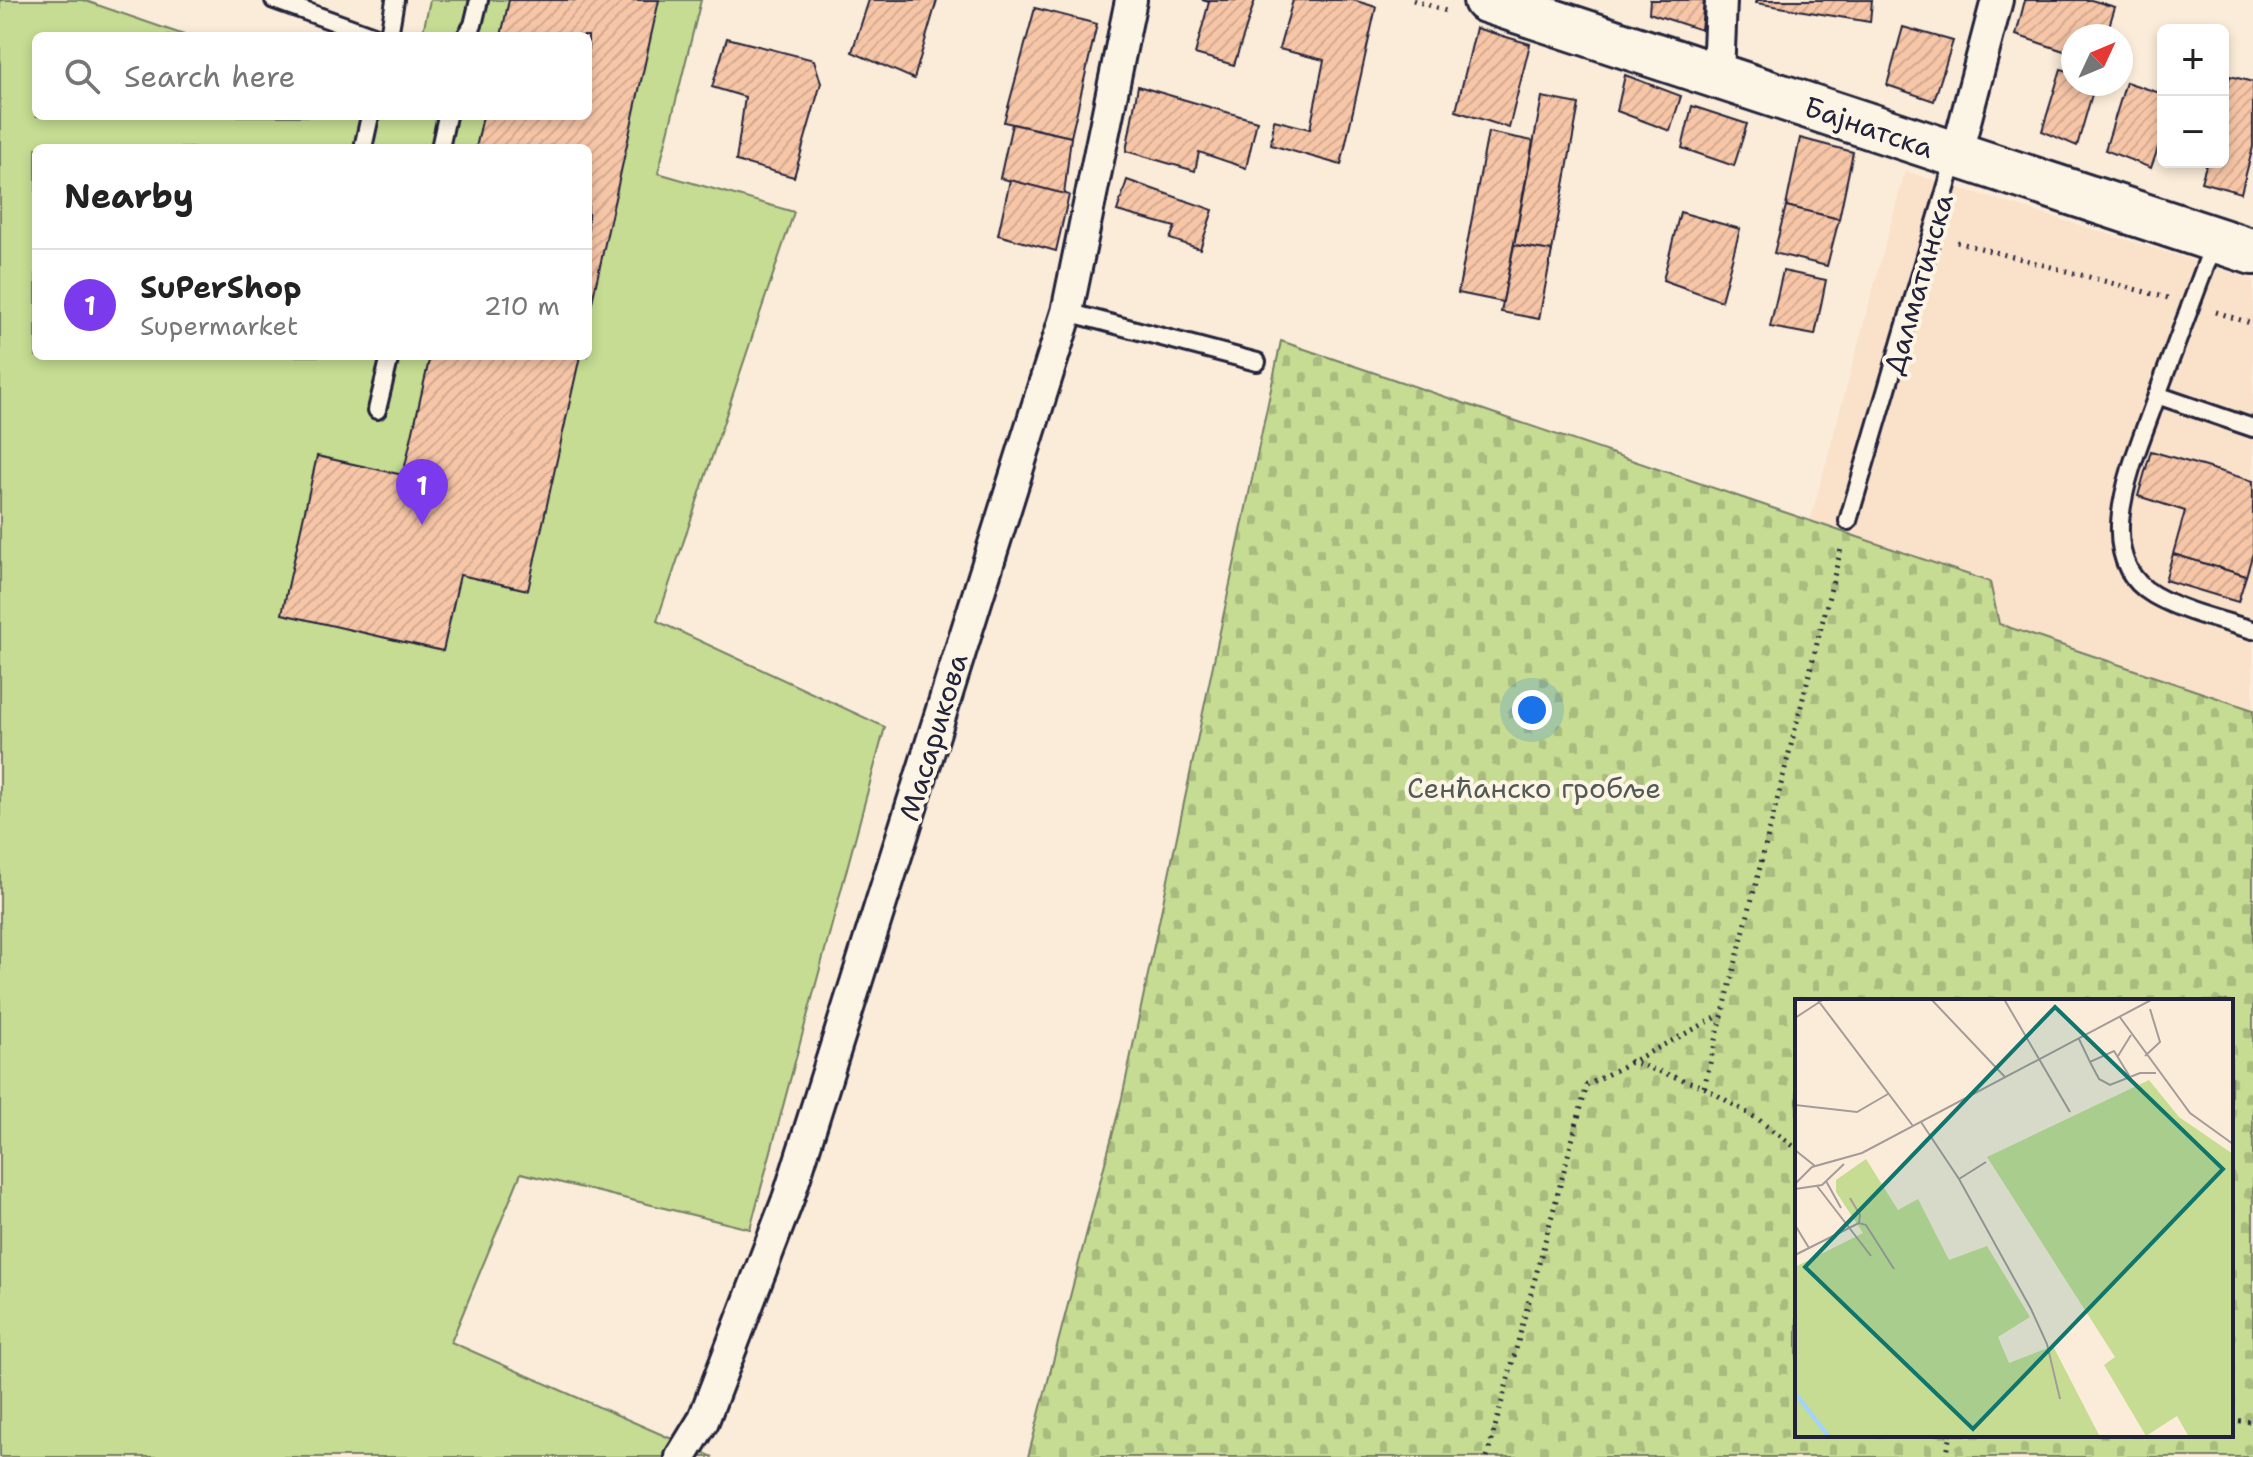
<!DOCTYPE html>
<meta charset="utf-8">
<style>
:root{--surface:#fff;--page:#f6f6f6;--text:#222;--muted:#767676;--line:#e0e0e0;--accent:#7c3aed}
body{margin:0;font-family:"Shantell Sans",sans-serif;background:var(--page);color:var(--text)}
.controls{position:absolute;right:24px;top:24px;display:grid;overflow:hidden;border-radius:12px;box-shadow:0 4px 12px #0003}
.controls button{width:72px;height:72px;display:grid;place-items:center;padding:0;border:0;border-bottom:2px solid var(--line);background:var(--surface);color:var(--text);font:40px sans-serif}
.compass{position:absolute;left:2061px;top:24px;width:72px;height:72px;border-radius:50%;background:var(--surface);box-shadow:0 4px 12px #0003;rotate:46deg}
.you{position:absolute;left:1532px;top:710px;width:28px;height:28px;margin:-20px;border:6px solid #fff;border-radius:50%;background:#1a73e8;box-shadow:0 0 0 12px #1a73e833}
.badge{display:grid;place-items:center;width:52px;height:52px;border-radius:50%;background:var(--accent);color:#fff;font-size:26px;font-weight:700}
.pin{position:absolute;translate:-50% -66px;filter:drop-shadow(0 2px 4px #0008)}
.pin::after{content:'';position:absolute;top:42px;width:28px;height:24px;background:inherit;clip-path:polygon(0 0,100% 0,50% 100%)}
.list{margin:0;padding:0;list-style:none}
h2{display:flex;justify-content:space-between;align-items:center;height:104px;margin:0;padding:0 32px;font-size:34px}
h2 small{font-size:26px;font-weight:400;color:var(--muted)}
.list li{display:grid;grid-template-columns:52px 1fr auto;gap:24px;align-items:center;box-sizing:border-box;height:112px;padding:0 32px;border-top:2px solid var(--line)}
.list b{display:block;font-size:30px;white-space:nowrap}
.list p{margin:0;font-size:26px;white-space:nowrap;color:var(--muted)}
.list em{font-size:26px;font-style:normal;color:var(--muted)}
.icon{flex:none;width:44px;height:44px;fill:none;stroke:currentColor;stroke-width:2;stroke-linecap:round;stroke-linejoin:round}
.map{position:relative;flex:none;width:2253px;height:1457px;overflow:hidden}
.search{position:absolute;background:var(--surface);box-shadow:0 4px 12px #0003;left:32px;top:32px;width:560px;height:88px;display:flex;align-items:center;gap:20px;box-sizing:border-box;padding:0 28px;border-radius:12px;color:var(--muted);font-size:30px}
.panel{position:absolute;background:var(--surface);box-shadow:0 4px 12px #0003;left:32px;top:144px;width:560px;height:216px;border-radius:12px}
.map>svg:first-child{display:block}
.built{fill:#fae1ca}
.grass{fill:#c5dc92;stroke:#747f66;stroke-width:2;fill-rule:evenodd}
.cemetery{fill:url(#cemetery-stones);stroke:#747f66;stroke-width:2;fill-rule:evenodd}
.building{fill:url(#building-hatch);stroke:#22223b;stroke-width:2}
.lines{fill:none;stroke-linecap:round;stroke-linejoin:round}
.lane-casing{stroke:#22223b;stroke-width:22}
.street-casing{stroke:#22223b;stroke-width:36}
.secondary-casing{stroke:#22223b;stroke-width:50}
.path{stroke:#22223b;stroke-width:5;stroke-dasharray:2 6;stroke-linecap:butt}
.lane{stroke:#fcf5e5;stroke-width:16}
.street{stroke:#fcf5e5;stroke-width:30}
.secondary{stroke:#fcf5e5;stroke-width:44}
.labels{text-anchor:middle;stroke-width:8;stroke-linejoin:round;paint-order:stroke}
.street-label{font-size:28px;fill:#22223b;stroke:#fcf5e5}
.park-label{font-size:28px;fill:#535a55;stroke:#fcf5e5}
.inset-river{fill:none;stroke:#a1d3fe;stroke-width:4}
.inset-road{fill:none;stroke:#a49b9a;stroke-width:2}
.view{fill:#0f766e;fill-opacity:0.15;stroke:#0f766e;stroke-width:4}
.inset-edge{fill:none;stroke:#22223b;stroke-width:4}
</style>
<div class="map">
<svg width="2253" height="1457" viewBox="0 0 2253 1457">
<defs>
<pattern id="cemetery-stones" width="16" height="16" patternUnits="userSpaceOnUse" patternTransform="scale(2)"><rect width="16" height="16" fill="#c5dc92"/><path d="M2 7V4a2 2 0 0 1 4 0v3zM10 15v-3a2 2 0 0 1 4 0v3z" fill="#a9bc7f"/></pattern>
<pattern id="building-hatch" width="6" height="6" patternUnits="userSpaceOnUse" patternTransform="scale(2)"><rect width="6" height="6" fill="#f7c6a7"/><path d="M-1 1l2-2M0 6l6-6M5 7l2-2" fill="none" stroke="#d3aa91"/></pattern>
</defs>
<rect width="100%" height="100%" fill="#fbecd9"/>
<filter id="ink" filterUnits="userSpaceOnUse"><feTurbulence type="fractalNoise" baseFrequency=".0125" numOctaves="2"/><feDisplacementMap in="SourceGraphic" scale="16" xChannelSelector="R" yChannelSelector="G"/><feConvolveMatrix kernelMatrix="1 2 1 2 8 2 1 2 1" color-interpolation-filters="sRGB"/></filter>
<g filter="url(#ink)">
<polygon class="built" points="1905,171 2253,279 2253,710 1999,624 1989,582 1810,522"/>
<path class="grass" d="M0 0H83L187 36H36V116H588V36H422L430 0H701L658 173 794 212 657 621 885 727 750 1229 521 1173 451 1342 713 1457H0ZM36 148H588V356H36Z"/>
<path class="cemetery" d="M1281 341 1990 582 1999 624 2253 710V1457H1028L1122 1098ZM1797 1001H2231V1435H1797Z"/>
<g class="building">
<polygon points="509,0 659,0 588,320 588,148 476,148 483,116 588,116 588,36 501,36"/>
<polygon points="869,0 937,0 914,79 852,52"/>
<polygon points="1202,0 1255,0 1234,65 1195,54 1209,2"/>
<polygon points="1293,0 1353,0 1376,7 1341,165 1271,145 1274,120 1310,129 1324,60 1279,49"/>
<polygon points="1650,0 1704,0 1701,30 1649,13"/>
<polygon points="1757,0 1872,0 1870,22 1756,3"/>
<polygon points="2025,0 2091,0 2115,7 2106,36 2073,36 2073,54 2016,35"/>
<polygon points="1035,8 1097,24 1071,137 1004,122"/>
<polygon points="1903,27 1953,41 1934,101 1887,85"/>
<polygon points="1476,28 1530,44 1509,128 1456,111"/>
<polygon points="727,38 814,60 821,83 794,177 736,161 745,97 712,87"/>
<polygon points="2061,69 2073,72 2073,84 2095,84 2077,146 2042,131"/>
<polygon points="1625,75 1681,96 1670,131 1617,111"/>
<polygon points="2230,76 2253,82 2253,147 2241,193 2201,182 2207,162 2223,162 2223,103"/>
<polygon points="2126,82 2163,94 2163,134 2151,168 2105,150"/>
<polygon points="1138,86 1257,121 1246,168 1199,152 1195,171 1126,151"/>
<polygon points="1542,97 1579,104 1552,251 1514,245"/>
<polygon points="1692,106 1747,124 1734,166 1682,148"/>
<polygon points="1012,124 1071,137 1064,195 1000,178"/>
<polygon points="1488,132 1533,141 1503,302 1458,293"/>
<polygon points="1800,138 1853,152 1839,219 1786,206"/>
<polygon points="1010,180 1069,195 1056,251 998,235"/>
<polygon points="1127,180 1213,210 1200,249 1170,239 1175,227 1117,211"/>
<polygon points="1786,206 1839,219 1827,266 1774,253"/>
<polygon points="1680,212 1740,229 1721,301 1663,280"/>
<polygon points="1514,245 1552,251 1539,319 1501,312"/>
<polygon points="1783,271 1826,280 1815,335 1770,327"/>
<polygon points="430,356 580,356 528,590 460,575 443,651 282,614 317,456 403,475"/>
<polygon points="2151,451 2253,481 2253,553 2246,576 2173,554 2185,511 2138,496"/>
<polygon points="2173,554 2246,576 2238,602 2165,580"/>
</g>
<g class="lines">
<defs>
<g id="lane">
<polyline points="274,0 374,36"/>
<polyline points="389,36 395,0"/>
<polyline points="466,36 473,25 479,0"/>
<polyline points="363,148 370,116"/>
<polyline points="440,148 447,116"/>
<polyline points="2214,243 2157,395 2253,428"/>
<polyline points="1067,312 1257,362"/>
<path d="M2157 395C2139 450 2085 555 2154 595 2184 612 2220 620 2253 630"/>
<polyline points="377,410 390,356"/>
<polyline points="1848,521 1955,158"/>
</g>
<g id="street">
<polyline points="1718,75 1721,0"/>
<polyline points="1956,156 1997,0"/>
<polyline points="681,1457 703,1421 788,1199 1067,312 1131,0"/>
</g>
<polyline id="secondary" points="1486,0 2253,252"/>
</defs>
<use href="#lane" class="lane-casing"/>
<use href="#street" class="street-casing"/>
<use href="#secondary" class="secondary-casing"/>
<g class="path">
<polyline points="1413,0 1449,12"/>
<polyline points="1957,242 2168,298"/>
<polyline points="2216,312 2253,324"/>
<polyline points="1629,1061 1704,1087 1759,1120 1797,1149"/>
<polyline points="1704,1087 1842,545"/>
<polyline points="2231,1420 2253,1422"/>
<polyline points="1487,1457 1587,1085 1721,1015"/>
<polyline points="1946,1457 1951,1435"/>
</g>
<use href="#lane" class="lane"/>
<use href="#street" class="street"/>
<use href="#secondary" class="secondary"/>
</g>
</g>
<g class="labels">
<g class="street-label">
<text transform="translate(1869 127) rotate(19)" y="10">Бајнатска</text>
<text transform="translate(1918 284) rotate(-74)" y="10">Далматинска</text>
<text transform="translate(933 737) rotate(-73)" y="10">Масарикова</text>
</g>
<g class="park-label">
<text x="1534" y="798">Сенћанско гробље</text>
</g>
</g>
<g transform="translate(1795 999)">
<rect width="438" height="438" fill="#fbecd9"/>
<path d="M71 160 103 211 123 200 154 261 192 247 235 318 203 338 214 364 258 347 305 438H0V268L68 234 41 193V181Z" fill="#c5dc92"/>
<path d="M354 81 384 118 438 155V438H394L382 417 351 437 309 366 320 358 192 158Z" fill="#c5dc92"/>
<path class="inset-river" d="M0 394 34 438"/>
<path class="inset-road" d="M22 0 118 127M136 0 210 78M209 0 275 113M324 17 395 114 438 145M0 19 29 0M284 40 295 63 319 52 335 78M323 57 336 36M350 57 365 43 355 10M295 63 304 80 315 86 345 74H361M0 106 62 113 93 95M126 123 164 180 236 310 252 345 265 400M0 151 20 167M164 180 191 163M31 182 46 209M0 185 17 168 67 154 358 0M22 187 76 257M0 190 27 186 49 165M64 224 71 226 99 270M0 226 14 249M0 256 64 224 65 216 55 199"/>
<path class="view" d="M260 8 428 170 178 430 10 268Z"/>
<rect width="438" height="438" class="inset-edge"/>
</g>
</svg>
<div class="controls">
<button>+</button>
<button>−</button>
</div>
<svg class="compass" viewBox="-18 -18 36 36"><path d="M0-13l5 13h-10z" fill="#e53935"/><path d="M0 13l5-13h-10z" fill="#767676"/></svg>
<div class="you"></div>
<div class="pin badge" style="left:422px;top:525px">1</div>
<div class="search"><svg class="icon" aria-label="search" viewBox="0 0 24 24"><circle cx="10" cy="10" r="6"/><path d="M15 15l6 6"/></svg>Search here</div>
<section class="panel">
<h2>Nearby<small></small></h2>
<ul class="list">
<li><span class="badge">1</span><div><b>SuPerShop</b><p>Supermarket</p></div><em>210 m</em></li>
</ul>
</section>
</div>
